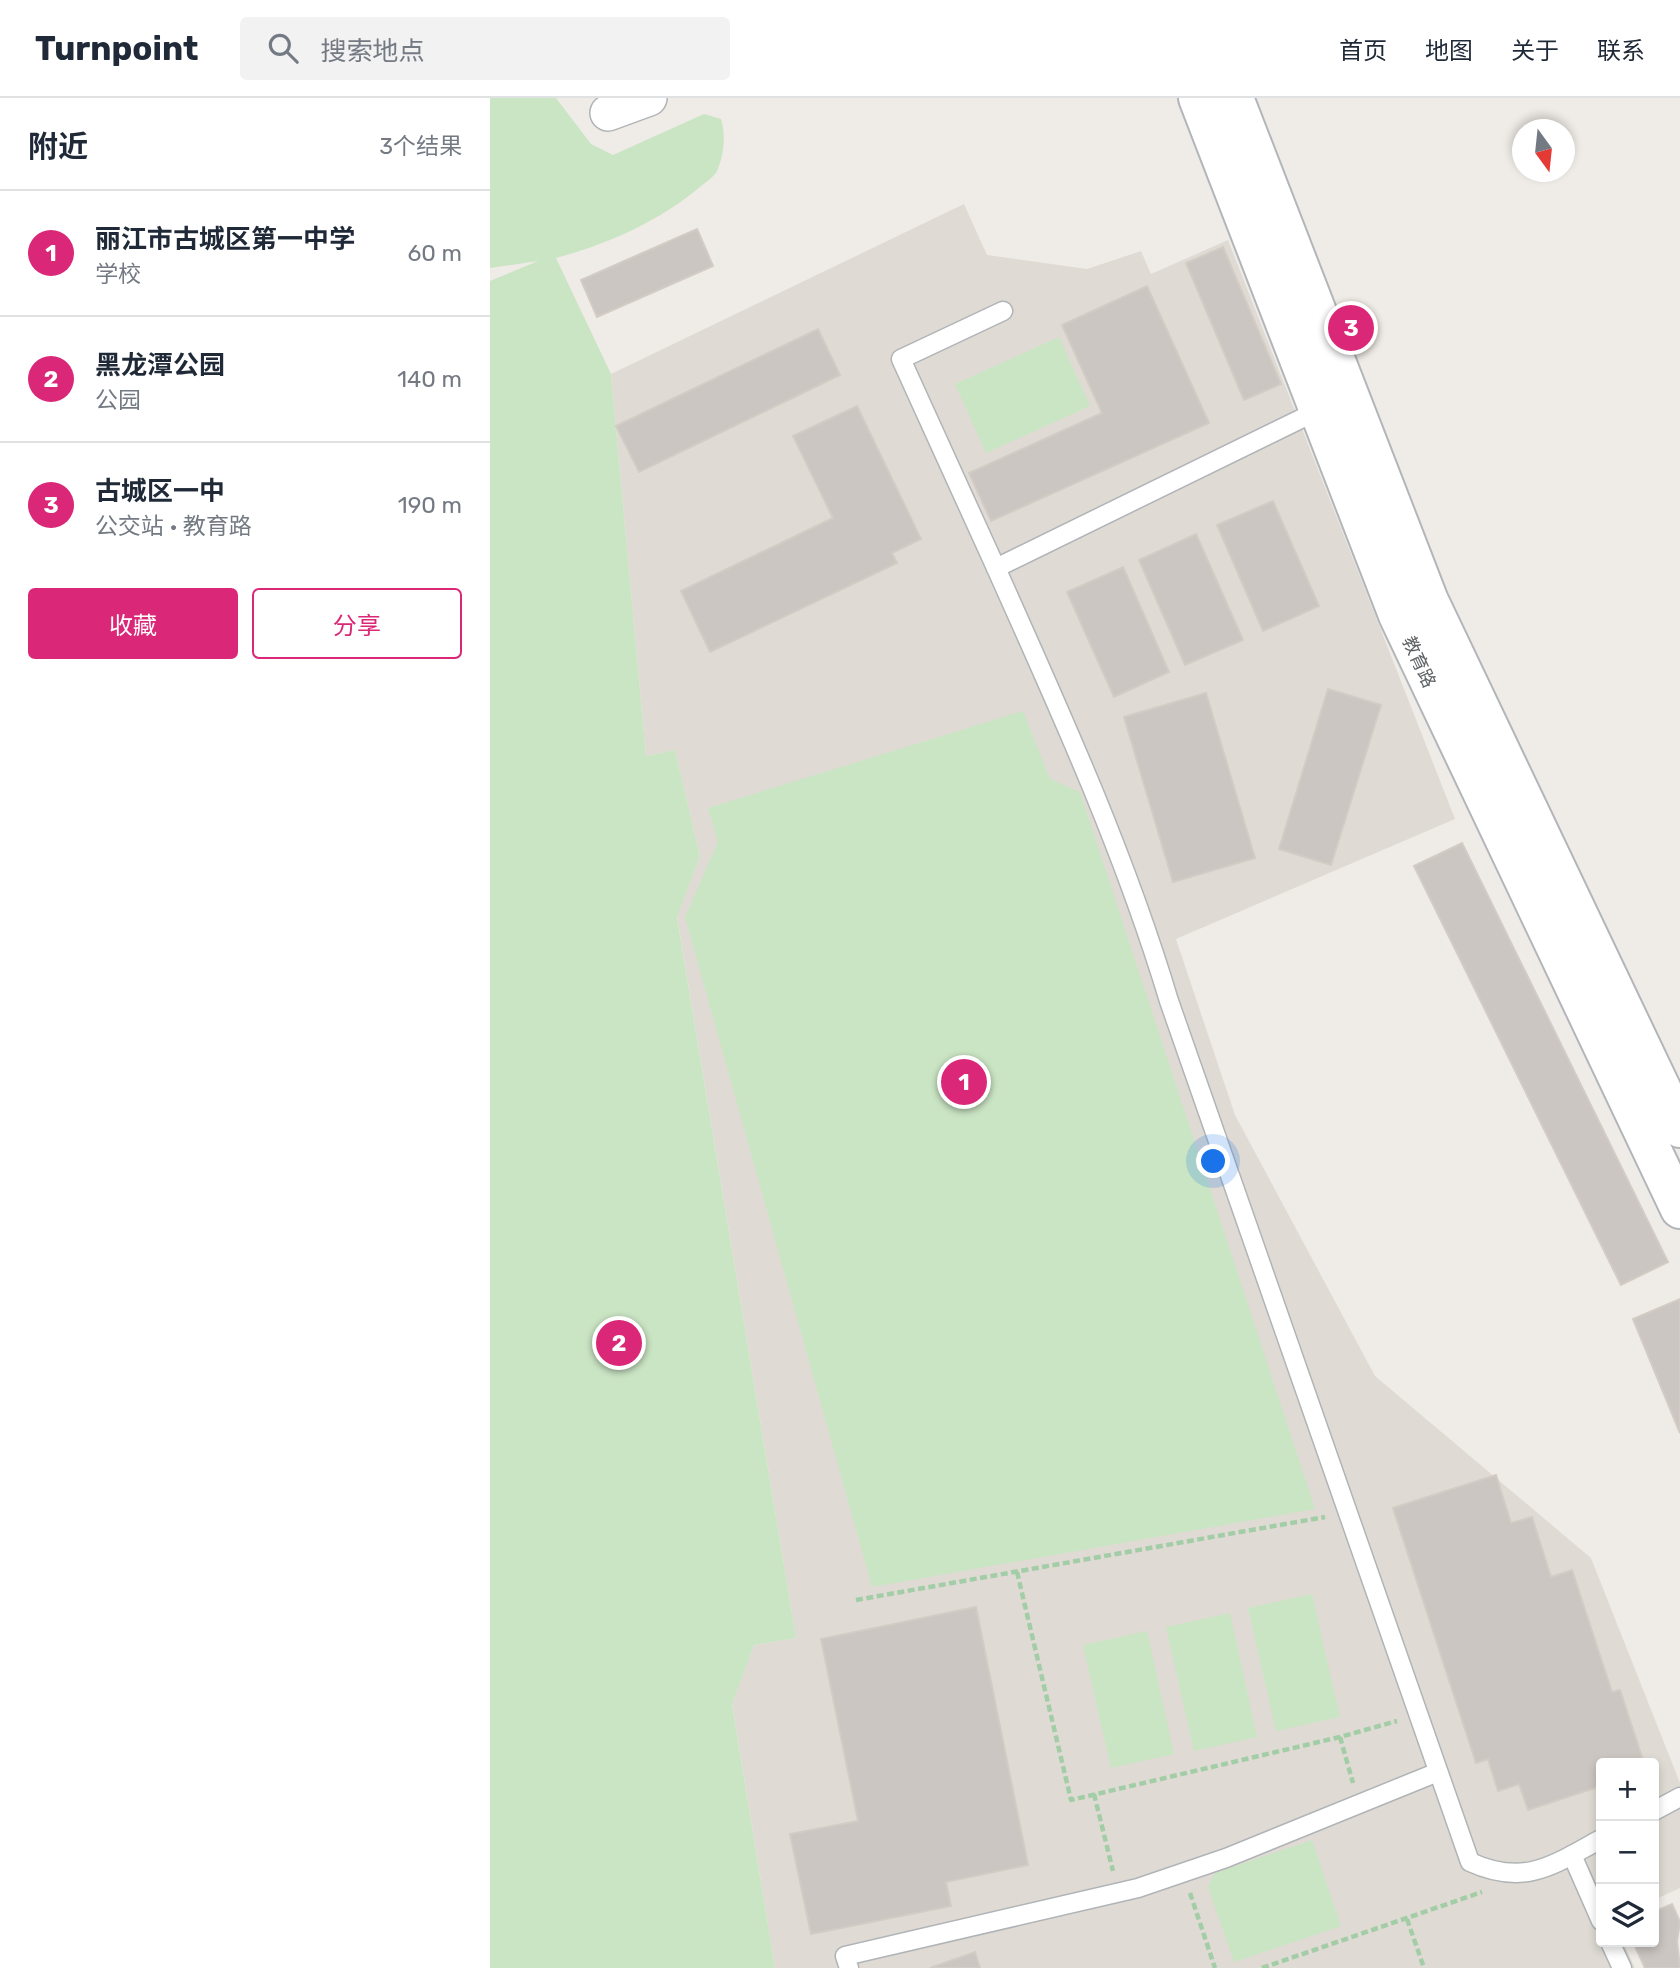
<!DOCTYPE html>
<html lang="zh">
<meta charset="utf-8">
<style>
:root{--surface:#fff;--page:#f2f2f3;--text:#1f2937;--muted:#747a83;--line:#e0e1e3;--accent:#db2777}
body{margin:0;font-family:Rubik,"Noto Sans SC",sans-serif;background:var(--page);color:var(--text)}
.controls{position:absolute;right:21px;bottom:21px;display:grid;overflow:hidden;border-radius:7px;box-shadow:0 4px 10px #0003}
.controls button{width:63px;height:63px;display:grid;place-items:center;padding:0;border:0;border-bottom:2px solid var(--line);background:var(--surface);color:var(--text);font:35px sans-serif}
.compass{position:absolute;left:1022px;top:21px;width:63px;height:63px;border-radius:50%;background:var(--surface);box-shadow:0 4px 10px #0003;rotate:165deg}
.you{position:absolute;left:724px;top:1064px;width:24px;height:24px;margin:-18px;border:5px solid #fff;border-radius:50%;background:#1a73e8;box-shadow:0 0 0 10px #1a73e833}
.badge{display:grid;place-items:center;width:46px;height:46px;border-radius:50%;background:var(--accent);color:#fff;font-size:23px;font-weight:700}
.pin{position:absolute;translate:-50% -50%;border:4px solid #fff;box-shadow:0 2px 7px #0006}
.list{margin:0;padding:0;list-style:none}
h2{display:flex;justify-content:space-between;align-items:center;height:91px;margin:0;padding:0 28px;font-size:30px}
h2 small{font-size:23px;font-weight:400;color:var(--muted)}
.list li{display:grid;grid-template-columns:46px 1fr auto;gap:21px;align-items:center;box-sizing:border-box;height:126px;padding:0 28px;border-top:2px solid var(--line)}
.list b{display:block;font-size:26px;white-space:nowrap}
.list p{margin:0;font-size:23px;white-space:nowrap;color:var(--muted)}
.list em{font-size:23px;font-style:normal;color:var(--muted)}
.actions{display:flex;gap:14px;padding:21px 28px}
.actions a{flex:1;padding:16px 0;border:2px solid var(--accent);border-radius:7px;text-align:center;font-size:24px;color:var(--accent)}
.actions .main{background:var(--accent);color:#fff}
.icon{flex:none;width:38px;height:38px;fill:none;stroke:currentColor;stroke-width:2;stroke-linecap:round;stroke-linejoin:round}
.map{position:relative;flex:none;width:1190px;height:1870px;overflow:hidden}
header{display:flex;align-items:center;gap:42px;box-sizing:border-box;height:98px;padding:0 35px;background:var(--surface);border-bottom:2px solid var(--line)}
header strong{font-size:33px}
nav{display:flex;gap:38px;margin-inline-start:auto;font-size:24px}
.search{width:490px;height:63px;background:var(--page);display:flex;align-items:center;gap:18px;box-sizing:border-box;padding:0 24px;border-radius:7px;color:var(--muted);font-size:26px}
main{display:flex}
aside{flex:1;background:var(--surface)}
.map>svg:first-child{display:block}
.education{fill:#dfdbd4}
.green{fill:#cae5c4}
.building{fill:#cbc6c2;stroke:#d3ccc5;stroke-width:2}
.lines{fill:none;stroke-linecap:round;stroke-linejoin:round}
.lane-casing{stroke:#b1b4b7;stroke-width:21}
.street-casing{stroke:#b1b4b7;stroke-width:38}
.secondary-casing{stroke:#b2b6ba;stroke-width:42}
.path{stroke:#a2cda6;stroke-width:4.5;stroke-dasharray:7 3.5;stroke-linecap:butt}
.lane{stroke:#fff;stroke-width:18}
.street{stroke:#fff;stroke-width:35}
.secondary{stroke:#fff;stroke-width:38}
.labels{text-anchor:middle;stroke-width:5;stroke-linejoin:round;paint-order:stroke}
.street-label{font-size:18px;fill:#5e6265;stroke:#fff}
</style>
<header>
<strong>Turnpoint</strong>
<div class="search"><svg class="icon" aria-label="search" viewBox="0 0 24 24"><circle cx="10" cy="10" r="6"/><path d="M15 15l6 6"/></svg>搜索地点</div>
<nav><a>首页</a><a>地图</a><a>关于</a><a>联系</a></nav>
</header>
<main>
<aside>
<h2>附近<small>3个结果</small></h2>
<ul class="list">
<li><span class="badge">1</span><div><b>丽江市古城区第一中学</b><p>学校</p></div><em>60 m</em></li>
<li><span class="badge">2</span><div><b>黑龙潭公园</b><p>公园</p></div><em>140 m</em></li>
<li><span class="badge">3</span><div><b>古城区一中</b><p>公交站 · 教育路</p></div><em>190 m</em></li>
</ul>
<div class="actions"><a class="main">收藏</a><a>分享</a></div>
</aside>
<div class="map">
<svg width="1190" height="1870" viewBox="0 0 1190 1870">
<rect width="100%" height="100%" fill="#efebe6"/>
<polygon class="education" points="474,106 497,157 597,171 651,153 661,176 738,142 965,721 686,841 745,1017 885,1278 1101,1460 1190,1685 1190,1790 1164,1802 1164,1665 1111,1665 1111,1844 1133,1844 1145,1870 285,1870 242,1605 264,1547 306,1540 187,818 210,758 185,652 156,658 121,276"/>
<g class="green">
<path d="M0 0H66L101 46 123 57 214 16 231 21C236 37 234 57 227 73 224 79 216 84 211 88 170 123 118 146 66 160L121 276 156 658 185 652 210 758 187 819 306 1540 264 1547 242 1606 285 1870H0V183L48 163 0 170Z"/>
<polygon points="569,239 600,308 496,355 465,286"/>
<polygon points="533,613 560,681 590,694 825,1411 382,1489 195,819 228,744 218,710"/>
<polygon points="822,1496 850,1619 786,1633 758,1510"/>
<polygon points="740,1515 767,1639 704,1653 676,1529"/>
<polygon points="657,1533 684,1656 621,1670 593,1547"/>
<polygon points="822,1742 851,1828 744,1864 718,1789 725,1775"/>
</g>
<g class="building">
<polygon points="207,131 223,168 107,219 91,182"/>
<polygon points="733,149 791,286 754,302 696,165"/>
<polygon points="657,188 719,325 501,423 479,375 612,315 572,227"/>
<polygon points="328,231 350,277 149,374 126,328"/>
<polygon points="367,308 431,441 402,455 407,465 220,554 191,493 343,420 303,338"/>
<polygon points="783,403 829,508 773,533 727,427"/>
<polygon points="706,436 753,542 695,567 649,462"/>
<polygon points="633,469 679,574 624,599 577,494"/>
<polygon points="838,591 891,607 841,767 789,751"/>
<polygon points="716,595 765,760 683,784 634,619"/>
<polygon points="972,745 1178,1164 1131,1187 924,768"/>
<polygon points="1190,1201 1190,1335 1143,1221"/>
<polygon points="1006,1377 1021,1425 1042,1419 1061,1479 1082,1472 1122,1594 1130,1592 1154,1665 1111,1665 1111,1688 1038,1712 1029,1686 1008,1693 998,1661 986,1665 903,1410"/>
<polygon points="486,1509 538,1767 456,1784 461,1808 321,1836 300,1736 368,1723 331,1541"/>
<polygon points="1182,1806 1190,1824 1187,1843 1190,1870 1155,1870 1143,1844 1164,1844 1164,1814"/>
<polygon points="485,1854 490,1870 440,1870"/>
</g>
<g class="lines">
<defs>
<g id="lane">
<path d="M829 312 506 470C570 613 634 753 679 903L980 1764C1035 1789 1063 1767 1111 1741"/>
<polyline points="506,470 411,261 513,213"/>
<polyline points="1164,1713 1190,1699"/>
<polyline points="1082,1757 1111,1823"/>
<polyline points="1120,1844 1132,1870"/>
<polyline points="359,1870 355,1858 648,1790 736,1760 948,1674"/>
</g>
<polyline id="street" points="118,15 159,0"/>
<g id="secondary">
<polyline points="708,0 908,517 1190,1111"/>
<polyline points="744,0 939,503 1190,1030"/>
</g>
</defs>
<use href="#lane" class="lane-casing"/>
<use href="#street" class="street-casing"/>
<use href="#secondary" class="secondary-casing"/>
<g class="path">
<polyline points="527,1474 581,1702 850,1639 907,1623"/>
<polyline points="366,1502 835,1419"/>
<polyline points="850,1639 863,1685"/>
<polyline points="604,1696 623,1773"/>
<polyline points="700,1795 725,1870"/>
<polyline points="917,1821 934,1870"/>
<polyline points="772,1870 992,1794"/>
</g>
<use href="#lane" class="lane"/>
<use href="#street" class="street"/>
<use href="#secondary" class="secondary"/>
</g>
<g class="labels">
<g class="street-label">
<text transform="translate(929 564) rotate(65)" y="6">教育路</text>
</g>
</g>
</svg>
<div class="controls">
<button>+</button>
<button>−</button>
<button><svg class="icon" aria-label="layers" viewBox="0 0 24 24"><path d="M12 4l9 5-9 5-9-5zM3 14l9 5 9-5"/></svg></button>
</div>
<svg class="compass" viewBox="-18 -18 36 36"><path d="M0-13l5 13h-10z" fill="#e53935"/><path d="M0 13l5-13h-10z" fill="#747a83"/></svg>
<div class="you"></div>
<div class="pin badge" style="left:474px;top:984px">1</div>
<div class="pin badge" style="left:129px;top:1245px">2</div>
<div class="pin badge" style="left:861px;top:230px">3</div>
</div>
</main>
